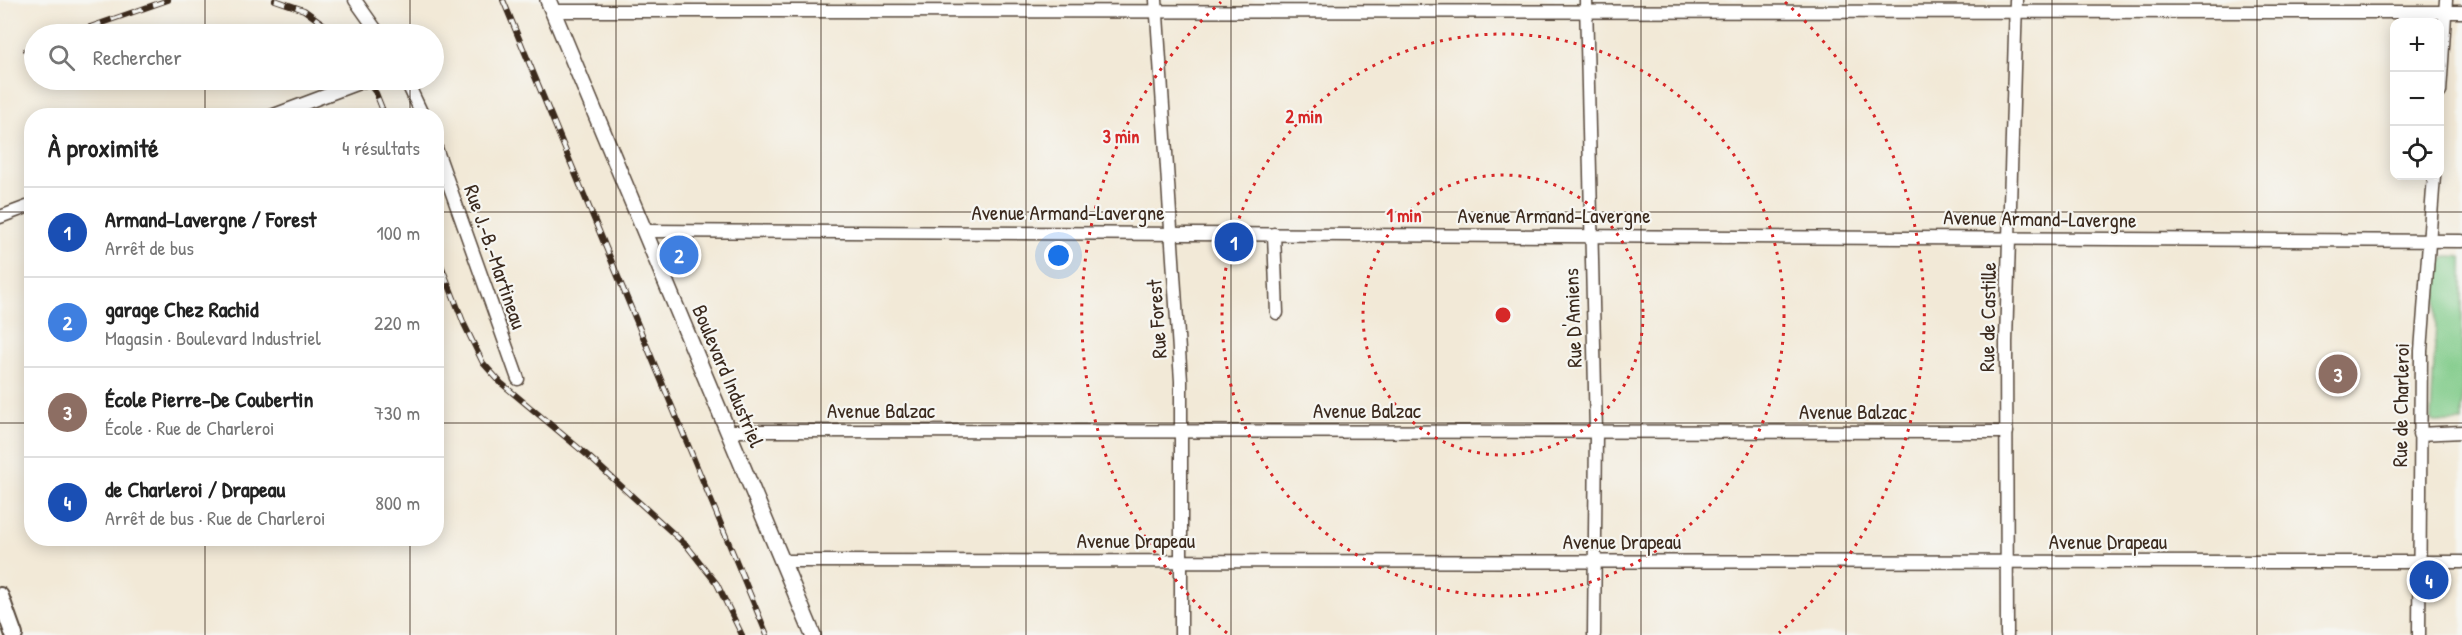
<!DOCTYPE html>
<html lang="fr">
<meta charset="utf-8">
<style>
:root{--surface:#fff;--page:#f6f6f6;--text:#222;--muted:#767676;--line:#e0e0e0;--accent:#7c3aed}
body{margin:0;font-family:"Patrick Hand",sans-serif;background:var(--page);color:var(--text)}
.controls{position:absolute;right:18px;top:18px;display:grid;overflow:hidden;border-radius:12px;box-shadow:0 3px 15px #0003}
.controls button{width:54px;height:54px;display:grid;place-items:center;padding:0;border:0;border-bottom:2px solid var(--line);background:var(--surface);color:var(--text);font:30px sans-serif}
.you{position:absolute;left:1059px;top:256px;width:21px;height:21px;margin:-15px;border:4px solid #fff;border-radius:50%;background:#1a73e8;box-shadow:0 0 0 9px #1a73e833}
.badge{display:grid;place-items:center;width:39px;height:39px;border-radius:50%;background:var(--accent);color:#fff;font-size:20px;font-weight:700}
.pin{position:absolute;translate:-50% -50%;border:3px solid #fff;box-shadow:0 2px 6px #0006}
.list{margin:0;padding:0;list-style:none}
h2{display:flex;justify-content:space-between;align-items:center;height:78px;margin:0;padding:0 24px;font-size:26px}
h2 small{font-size:20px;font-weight:400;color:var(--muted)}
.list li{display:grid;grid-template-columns:39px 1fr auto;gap:18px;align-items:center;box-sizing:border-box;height:90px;padding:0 24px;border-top:2px solid var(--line)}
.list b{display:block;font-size:22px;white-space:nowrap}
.list p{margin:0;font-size:20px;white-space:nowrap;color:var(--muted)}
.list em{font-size:20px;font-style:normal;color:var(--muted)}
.icon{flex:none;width:33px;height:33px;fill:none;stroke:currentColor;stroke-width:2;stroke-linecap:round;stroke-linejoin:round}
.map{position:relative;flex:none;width:2462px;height:635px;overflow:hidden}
.search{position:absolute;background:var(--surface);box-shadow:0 3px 15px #0003;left:24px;top:24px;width:420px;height:66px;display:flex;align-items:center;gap:15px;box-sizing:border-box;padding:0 21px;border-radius:33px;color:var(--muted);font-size:22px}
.panel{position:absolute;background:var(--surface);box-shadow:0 3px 15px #0003;left:24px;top:108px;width:420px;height:438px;border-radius:24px}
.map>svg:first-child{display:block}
.green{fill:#7fca88;stroke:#5d7a53;stroke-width:1.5}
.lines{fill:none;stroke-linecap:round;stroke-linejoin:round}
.minor-casing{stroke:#56473a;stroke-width:15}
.tertiary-casing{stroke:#56473a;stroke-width:18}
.secondary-casing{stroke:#56473a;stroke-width:20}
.minor{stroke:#fff;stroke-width:12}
.tertiary{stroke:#fff;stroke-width:15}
.secondary{stroke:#fff;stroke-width:16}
.rail-casing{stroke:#3b2a1e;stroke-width:6}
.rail{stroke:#f6f6f2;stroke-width:4;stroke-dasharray:11;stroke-linecap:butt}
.grid{fill:none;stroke:#3b2a1e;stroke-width:1.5;stroke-opacity:0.55}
.ring{fill:none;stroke:#d62828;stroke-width:3;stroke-dasharray:3 6}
.labels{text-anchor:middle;stroke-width:4.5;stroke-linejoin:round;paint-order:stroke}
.street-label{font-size:21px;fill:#3b2a1e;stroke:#f6f6f2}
.centre{fill:#d62828;stroke:#f6f6f2;stroke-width:3}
.ring-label{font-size:18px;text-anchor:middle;font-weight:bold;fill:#d62828;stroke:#f6f6f2;stroke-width:4.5;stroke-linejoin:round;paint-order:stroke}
</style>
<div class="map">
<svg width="2462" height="635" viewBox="0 0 2462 635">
<rect width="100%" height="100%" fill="#f6f6f2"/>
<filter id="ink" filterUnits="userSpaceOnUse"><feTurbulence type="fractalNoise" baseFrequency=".0167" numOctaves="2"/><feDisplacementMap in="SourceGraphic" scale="12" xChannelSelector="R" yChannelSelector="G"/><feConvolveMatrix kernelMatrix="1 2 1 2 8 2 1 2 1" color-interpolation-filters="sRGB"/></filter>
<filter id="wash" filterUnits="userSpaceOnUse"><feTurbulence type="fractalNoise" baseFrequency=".008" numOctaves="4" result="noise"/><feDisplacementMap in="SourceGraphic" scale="24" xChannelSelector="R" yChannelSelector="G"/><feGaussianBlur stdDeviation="1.35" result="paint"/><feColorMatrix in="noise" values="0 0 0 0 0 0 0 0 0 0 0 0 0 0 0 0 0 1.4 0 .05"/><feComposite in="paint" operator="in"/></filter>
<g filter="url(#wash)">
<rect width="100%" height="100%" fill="#f2e9d7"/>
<polygon class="green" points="2451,256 2462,257 2462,422 2434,422 2431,418 2439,266 2444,258"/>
</g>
<g filter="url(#ink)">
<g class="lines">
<defs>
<g id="minor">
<polyline points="355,0 379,34"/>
<polyline points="1156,0 1181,381 1181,635"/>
<polyline points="1586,0 1596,432 1594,635"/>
<polyline points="553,11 2462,12"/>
<polyline points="406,80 423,116"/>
<polyline points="2440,92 2446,0"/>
<polyline points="271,116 367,80"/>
<polyline points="436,148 518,379"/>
<polyline points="0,217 32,205"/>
<polyline points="645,231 2462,241"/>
<polyline points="1274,234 1277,313"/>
<polyline points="728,431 2007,432"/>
<polyline points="2419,434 2462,432"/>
<polyline points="782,561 2462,562"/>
<polyline points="2007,635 2006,342 2016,0"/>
<polyline points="2419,635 2421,351 2434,176"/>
</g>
<polyline id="tertiary" points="548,0 813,635"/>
<polyline id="secondary" points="0,596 14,635"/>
</defs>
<use href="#minor" class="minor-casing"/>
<use href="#tertiary" class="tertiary-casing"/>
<use href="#secondary" class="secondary-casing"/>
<use href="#minor" class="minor"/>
<use href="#tertiary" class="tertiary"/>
<use href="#secondary" class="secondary"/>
<defs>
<g id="rail">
<polyline points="275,0 304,10 337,34"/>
<polyline points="503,0 767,635"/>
<polyline points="70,34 168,0"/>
<polyline points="26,50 34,47"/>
<polyline points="366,80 376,93 385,116"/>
<polyline points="436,252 464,324 483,363 501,383 587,455 687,546 717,584 742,635"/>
</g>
</defs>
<use href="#rail" class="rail-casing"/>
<use href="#rail" class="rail"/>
</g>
</g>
<path class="grid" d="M205 0V34M410 0V34M616 0V635M821 0V635M1026 0V635M1231 0V635M1436 0V635M1641 0V635M1846 0V635M2052 0V635M2257 0V635M205 80V116M410 80V116M0 212H32M436 212H2462M0 423H32M436 423H2462M205 538V635M410 538V635"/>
<g class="ring">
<circle cx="1503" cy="315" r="140"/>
<circle cx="1503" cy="315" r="281"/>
<path d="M1227 633A421 421 0 0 1 1221 2M1785 2A421 421 0 0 1 1779 633"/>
</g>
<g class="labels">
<g class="street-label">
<text x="1068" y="220">Avenue Armand-Lavergne</text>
<text x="1554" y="223">Avenue Armand-Lavergne</text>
<text transform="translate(2040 219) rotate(1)" y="7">Avenue Armand-Lavergne</text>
<text transform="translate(495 257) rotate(71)" y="7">Rue J.-B.-Martineau</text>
<text transform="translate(1988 317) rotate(-89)" y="7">Rue de Castille</text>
<text transform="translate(1573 318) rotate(-92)" y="7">Rue D'Amiens</text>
<text transform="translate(1157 319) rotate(-94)" y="7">Rue Forest</text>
<text transform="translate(728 376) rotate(67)" y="7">Boulevard Industriel</text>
<text transform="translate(2401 405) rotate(-89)" y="7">Rue de Charleroi</text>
<text x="881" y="418">Avenue Balzac</text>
<text x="1367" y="418">Avenue Balzac</text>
<text x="1853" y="419">Avenue Balzac</text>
<text x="1136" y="548">Avenue Drapeau</text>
<text x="1622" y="549">Avenue Drapeau</text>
<text x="2108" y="549">Avenue Drapeau</text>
</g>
</g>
<circle cx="1503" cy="315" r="9" class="centre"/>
<g class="ring-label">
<text x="1304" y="123">2 min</text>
<text x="1121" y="143">3 min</text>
<text x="1404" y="222">1 min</text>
</g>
</svg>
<div class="controls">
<button>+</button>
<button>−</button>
<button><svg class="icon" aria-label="locate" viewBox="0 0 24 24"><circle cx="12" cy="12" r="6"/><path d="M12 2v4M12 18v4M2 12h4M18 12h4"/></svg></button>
</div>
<div class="you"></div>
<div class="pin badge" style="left:1234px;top:242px;background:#1a4fb4">1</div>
<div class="pin badge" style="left:679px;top:255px;background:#3f7fe0">2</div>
<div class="pin badge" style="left:2338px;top:374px;background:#8d6e63">3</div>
<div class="pin badge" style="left:2429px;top:580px;background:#1a4fb4">4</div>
<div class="search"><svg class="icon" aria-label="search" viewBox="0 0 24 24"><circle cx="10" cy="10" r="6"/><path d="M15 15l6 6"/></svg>Rechercher</div>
<section class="panel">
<h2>À proximité<small>4 résultats</small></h2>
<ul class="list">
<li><span class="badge" style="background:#1a4fb4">1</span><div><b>Armand-Lavergne / Forest</b><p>Arrêt de bus</p></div><em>100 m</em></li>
<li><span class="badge" style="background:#3f7fe0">2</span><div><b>garage Chez Rachid</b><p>Magasin · Boulevard Industriel</p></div><em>220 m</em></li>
<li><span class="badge" style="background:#8d6e63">3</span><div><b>École Pierre-De Coubertin</b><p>École · Rue de Charleroi</p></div><em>730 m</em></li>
<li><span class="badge" style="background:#1a4fb4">4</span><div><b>de Charleroi / Drapeau</b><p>Arrêt de bus · Rue de Charleroi</p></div><em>800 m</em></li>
</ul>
</section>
</div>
